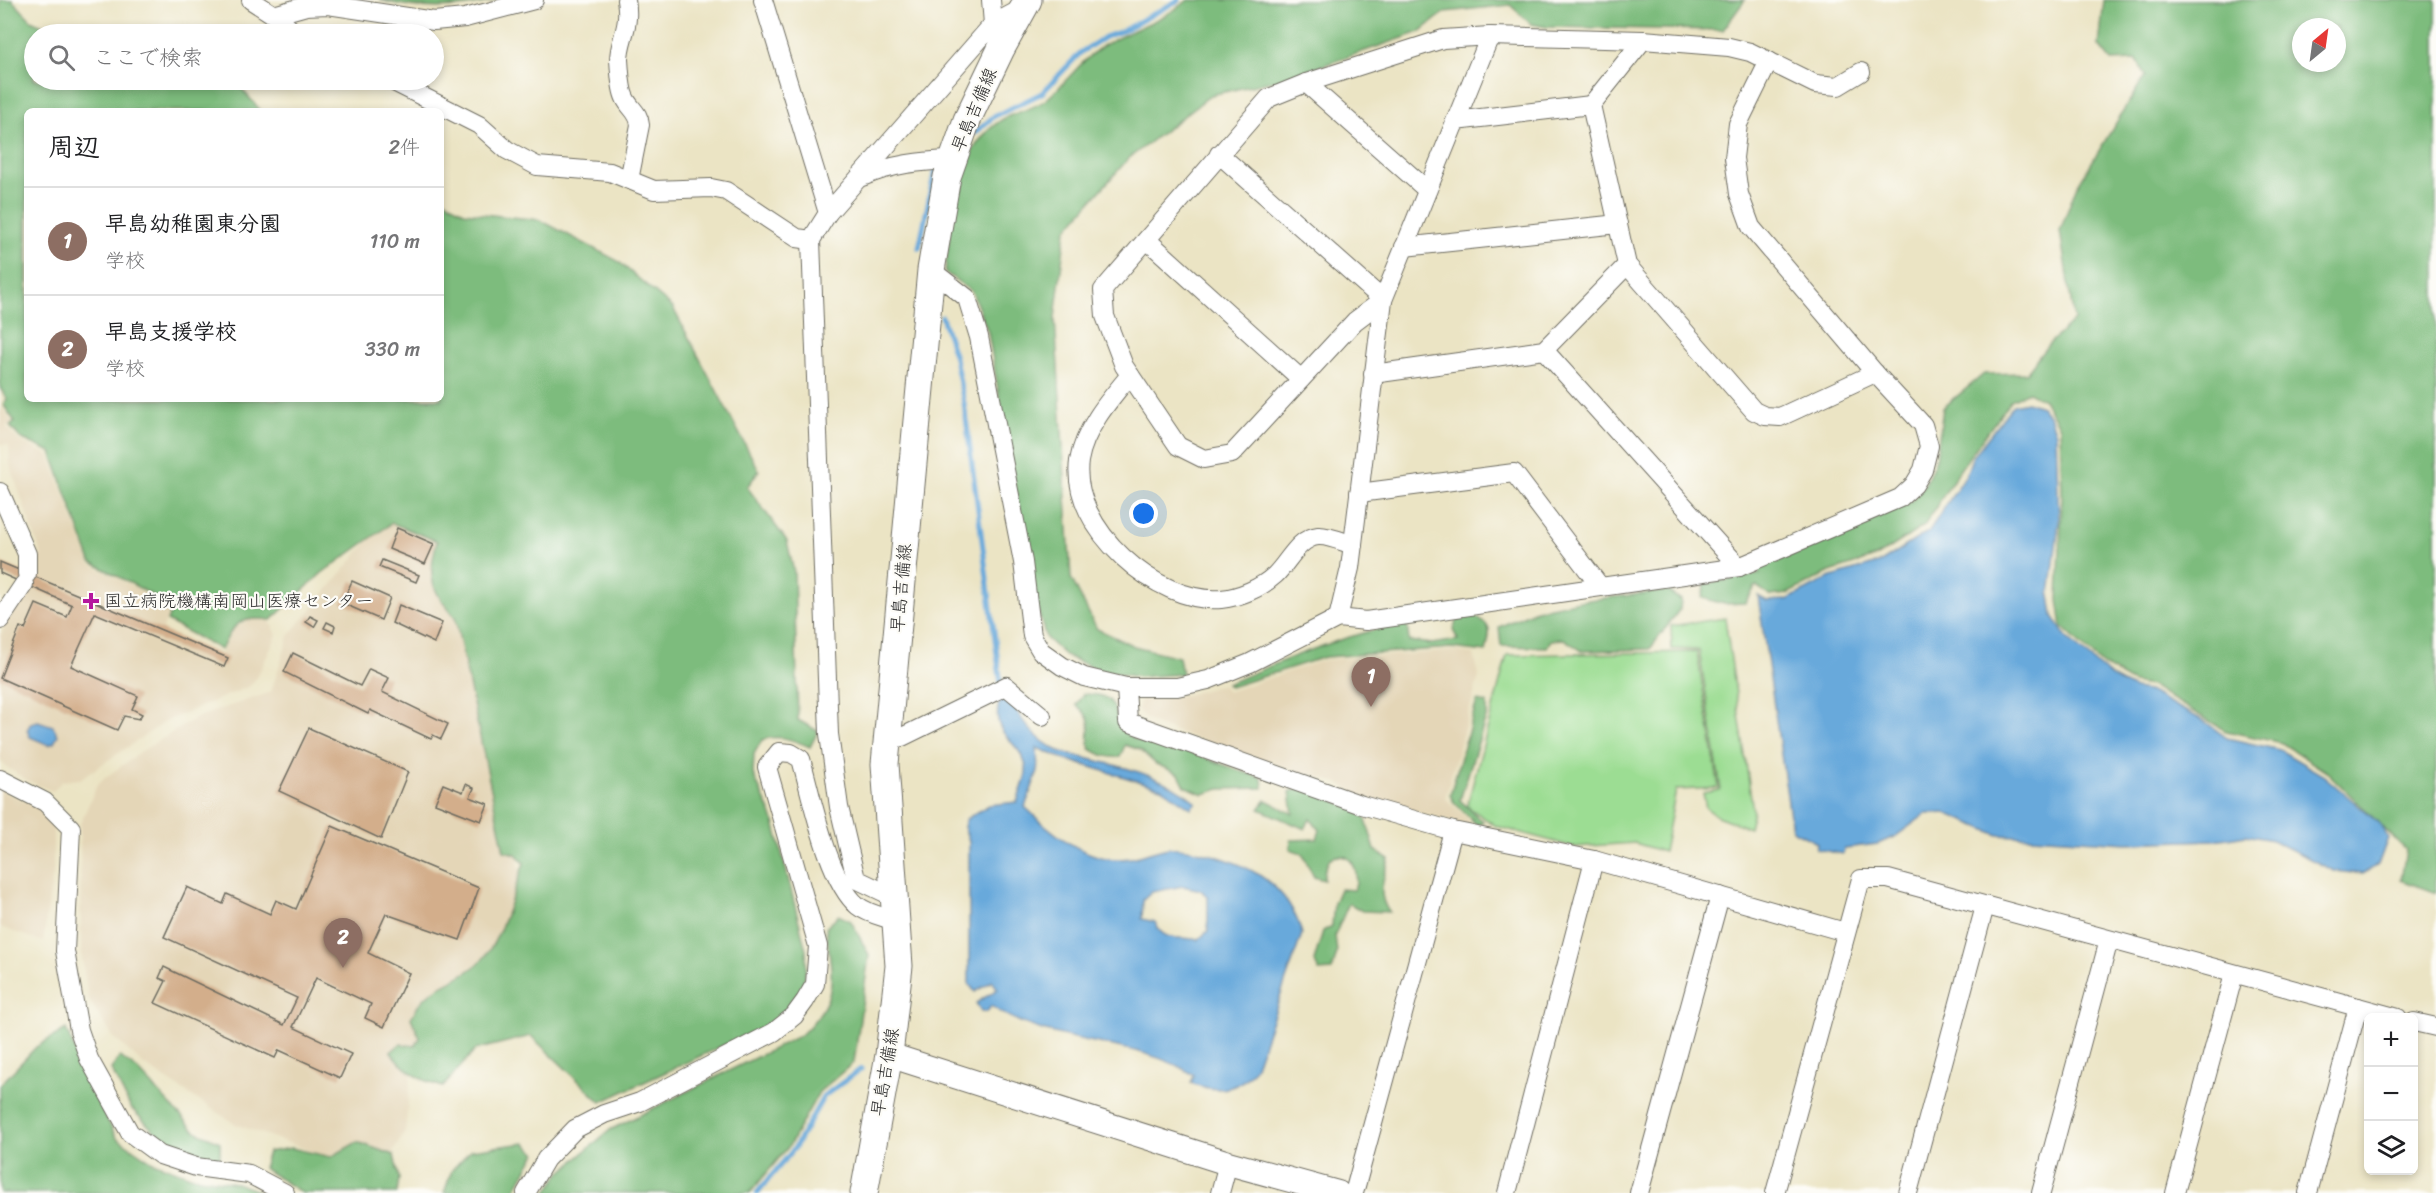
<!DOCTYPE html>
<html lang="ja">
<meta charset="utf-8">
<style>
:root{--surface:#fff;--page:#f6f6f6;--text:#202124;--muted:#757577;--line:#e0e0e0;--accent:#0b8043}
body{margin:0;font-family:Sriracha,"Klee One",sans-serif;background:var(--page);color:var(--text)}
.controls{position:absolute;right:18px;bottom:18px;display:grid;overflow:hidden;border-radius:9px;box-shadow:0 3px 9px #0003}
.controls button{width:54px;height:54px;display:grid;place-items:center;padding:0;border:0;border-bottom:2px solid var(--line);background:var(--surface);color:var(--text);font:30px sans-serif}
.compass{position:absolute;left:2292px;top:18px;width:54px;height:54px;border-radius:50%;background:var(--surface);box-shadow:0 3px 9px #0003;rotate:29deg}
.you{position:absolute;left:1144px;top:514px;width:21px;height:21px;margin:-15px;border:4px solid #fff;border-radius:50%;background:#1a73e8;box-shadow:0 0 0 9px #1a73e833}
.badge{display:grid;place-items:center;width:39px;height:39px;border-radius:50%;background:var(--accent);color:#fff;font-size:20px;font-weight:700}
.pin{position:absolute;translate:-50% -50px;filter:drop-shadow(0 2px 3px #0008)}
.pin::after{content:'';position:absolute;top:32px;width:21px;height:18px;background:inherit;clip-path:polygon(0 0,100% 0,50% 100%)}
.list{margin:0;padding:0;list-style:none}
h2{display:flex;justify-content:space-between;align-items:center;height:78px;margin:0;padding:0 24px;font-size:26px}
h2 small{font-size:20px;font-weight:400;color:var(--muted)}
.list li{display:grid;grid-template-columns:39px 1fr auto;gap:18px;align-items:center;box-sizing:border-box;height:108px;padding:0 24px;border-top:2px solid var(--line)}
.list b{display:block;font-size:22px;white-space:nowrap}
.list p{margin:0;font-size:20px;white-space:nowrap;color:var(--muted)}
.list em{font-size:20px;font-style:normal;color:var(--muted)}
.icon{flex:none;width:33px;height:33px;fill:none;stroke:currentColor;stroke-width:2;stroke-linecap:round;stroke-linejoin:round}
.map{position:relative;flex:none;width:2436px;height:1193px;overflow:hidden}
.search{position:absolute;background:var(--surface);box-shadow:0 3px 9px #0003;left:24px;top:24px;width:420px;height:66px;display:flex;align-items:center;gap:15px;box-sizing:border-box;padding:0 21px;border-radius:33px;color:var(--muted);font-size:22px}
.panel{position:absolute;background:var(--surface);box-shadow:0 3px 9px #0003;left:24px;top:108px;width:420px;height:294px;border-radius:9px}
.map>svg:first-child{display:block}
.built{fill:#e4d6b7}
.green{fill:#9cdd93;stroke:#64845f;stroke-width:1.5}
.forest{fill:#7dbc7d;stroke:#547454;stroke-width:1.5;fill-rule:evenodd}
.water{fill:#68a9db;stroke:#4a6a83;stroke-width:1.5;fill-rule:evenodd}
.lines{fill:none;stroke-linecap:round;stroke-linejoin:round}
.stream{stroke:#68a9db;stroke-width:5}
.building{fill:#d3ae8b}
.minor-casing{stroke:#6e6c61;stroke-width:20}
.tertiary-casing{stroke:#6e6c61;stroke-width:26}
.secondary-casing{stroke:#6e6c61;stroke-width:29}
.minor{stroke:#fff;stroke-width:18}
.tertiary{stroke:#fff;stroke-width:24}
.secondary{stroke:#fff;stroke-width:27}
.poi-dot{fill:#b5179e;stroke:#fdfcf7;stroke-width:2}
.labels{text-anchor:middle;stroke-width:4.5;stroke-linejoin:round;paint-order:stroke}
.street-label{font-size:18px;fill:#2b2b2b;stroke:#fdfcf7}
.poi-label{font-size:18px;fill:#2b2b2b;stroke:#fdfcf7;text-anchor:start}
</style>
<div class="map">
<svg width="2436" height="1193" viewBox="0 0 2436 1193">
<rect width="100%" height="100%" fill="#fdfcf7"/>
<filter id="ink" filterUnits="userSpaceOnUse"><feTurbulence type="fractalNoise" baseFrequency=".0167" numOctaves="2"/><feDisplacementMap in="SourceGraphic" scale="12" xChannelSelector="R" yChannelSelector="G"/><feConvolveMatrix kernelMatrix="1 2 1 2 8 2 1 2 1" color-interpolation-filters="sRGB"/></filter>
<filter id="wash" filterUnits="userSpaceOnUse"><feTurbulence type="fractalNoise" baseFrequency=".008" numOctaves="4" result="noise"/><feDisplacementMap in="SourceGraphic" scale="24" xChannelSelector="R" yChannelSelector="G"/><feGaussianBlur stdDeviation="1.35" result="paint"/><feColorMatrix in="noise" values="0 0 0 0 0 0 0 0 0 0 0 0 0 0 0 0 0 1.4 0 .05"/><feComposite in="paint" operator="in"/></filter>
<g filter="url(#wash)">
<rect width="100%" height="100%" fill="#ebe4c4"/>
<g class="built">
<polygon points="0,405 12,422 6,427 19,441 49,455 90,564 171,607 162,631 220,655 233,629 250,619 270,621 277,635 257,677 250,686 168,720 80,779 62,781 53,791 28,781 5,766 0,759 0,635 34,577 35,556 42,556 10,466 9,445 0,444"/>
<polygon points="393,511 445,533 511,749 521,902 478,974 413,1057 405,1132 385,1165 354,1166 235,1124 143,1064 113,1037 89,1000 81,953 80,824 98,783 145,749 198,717 271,692 289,636"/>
<polygon points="1452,651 1474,654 1479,676 1445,798 1469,820 1468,825 1362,798 1339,783 1285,768 1163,727 1144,718 1138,709 1143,695 1183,696 1222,685 1227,692 1325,660"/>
<polygon points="0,790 35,806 47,817 53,826 53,873 43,942 0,927"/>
</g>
<g class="green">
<polygon points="1725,618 1753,811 1749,828 1717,816 1706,808 1703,793 1721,790 1699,650 1672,649 1671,626"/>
<polygon points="1697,652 1719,788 1676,790 1664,852 1635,843 1574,847 1496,826 1467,806 1507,655"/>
</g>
<g class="forest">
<path d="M0 0H12L31 20 61 34H34V80H234L261 111H27V399H441V198L464 212 540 220 618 261 673 308 759 471 747 487 787 541 794 572 798 720 818 731 810 747C794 740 779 734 762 740L754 754 753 774 773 818 806 950C808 986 800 998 774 1022L601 1102 531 1036 475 1050 443 1087C422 1081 403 1070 391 1052L400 1044 415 1046 420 1038 411 1018C428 983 452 986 478 964 501 944 513 891 524 863L516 854 504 851 455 617C430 588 427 578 437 541L392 523 322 573 271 620C239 616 234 623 221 650L167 621 173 606 91 562 51 452 20 438 10 426 15 422 3 404 7 399 0 388Z"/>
<path d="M379 0H496C456 11 419 10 379 0Z"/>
<path d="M1188 0H1745L1723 30 1547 27 1531 24 1510 5 1445 12 1420 32 1286 78 1211 95 1128 159 1066 230 1055 318 1071 578 1097 629 1134 646 1179 657 1182 674 1139 677 1101 671 1066 656 1046 638 1035 601 988 332 972 292 945 272C952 220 953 150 1003 119 1017 111 1036 109 1048 98 1069 80 1084 56 1108 43 1135 28 1165 19 1188 0Z"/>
<path d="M2104 0H2436V893L2401 880 2406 850 2328 773 2282 743 2226 731 2151 686 2133 683 2105 667 2062 627 2058 600 2062 493 2060 427 2044 400 2028 392 2011 400 1961 468 1924 526 1878 556 1830 572 1787 594 1771 596 1756 586 1745 603 1724 604 1702 598 1705 584 1760 574 1756 567 1836 535 1911 502 1926 482 1936 459 1943 408 1984 374 2026 373 2047 346 2074 320 2060 231 2076 188 2145 76 2137 60 2111 61 2099 46ZM2301 27H2337V63H2301Z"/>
<polygon points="1667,591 1681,600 1680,609 1650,649 1582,651 1564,639 1551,640 1547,647 1501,646 1499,627 1536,610 1580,601"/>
<path d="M1472 615C1494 626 1490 630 1486 652L1451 648 1325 657 1230 687 1227 684C1287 659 1344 634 1407 623L1409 641 1432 644 1458 640 1453 630 1457 620Z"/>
<path d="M1083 694C1131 693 1104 724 1133 738 1149 746 1170 745 1187 751 1213 760 1236 771 1262 778L1263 788 1220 789 1203 794 1185 786 1179 774 1156 764 1140 750 1125 745 1120 757C1108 758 1101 755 1090 749 1084 728 1099 723 1076 705Z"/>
<polygon points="1477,701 1487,703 1487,714 1460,800 1483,822 1478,826 1454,802 1450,795"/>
<path d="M1303 789 1357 809 1366 820 1375 850 1389 859C1384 879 1376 894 1389 912L1362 911 1349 903 1335 935 1337 953 1332 970 1319 971 1314 961 1323 931 1332 926 1334 903 1340 889 1354 890C1360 872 1353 849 1330 858L1324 872V880L1314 877 1302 853 1290 849 1291 840 1317 839 1320 830 1310 819 1305 829 1259 809 1266 800 1293 814 1290 791Z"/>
<path d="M838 915 851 921 869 955 854 1062 819 1092 789 1146 750 1193H546L560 1173 610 1130 801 1035C841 997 832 978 826 928Z"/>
<polygon points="66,1029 90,1087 117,1138 153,1162 193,1177 236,1183 263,1193 0,1193 0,1085 36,1047"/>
<polygon points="120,1057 138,1070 195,1131 220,1142 220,1158 201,1159 154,1131 131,1108 111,1069"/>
<polygon points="357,1142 394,1155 399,1178 397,1193 302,1193 263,1168 268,1152 291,1148 331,1157"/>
<polygon points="525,1143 536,1153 513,1193 444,1193 452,1170 471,1150"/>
</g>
<g class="water">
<polygon points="2027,402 2041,407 2050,416 2056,434 2059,522 2050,595 2053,616 2066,637 2110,676 2134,689 2148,691 2204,721 2227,738 2280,750 2324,776 2382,826 2388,838 2378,865 2363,874 2334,871 2272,840 2246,835 2215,840 2127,843 1998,835 1946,813 1926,814 1896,836 1878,844 1845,848 1842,854 1816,849 1817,843 1792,830 1758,596 1767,601 1787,600 1829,578 1881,562 1929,531 1966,475 1972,458 2013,405"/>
<path d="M1001 696H1008C1019 718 1034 739 1057 750 1069 755 1085 758 1098 761 1133 769 1168 779 1196 802L1191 808 1161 788 1064 759 1037 748 1038 771 1025 807C1049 830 1080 857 1115 859 1138 860 1149 851 1169 848 1179 846 1195 851 1205 853 1251 865 1289 885 1302 934L1256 1066C1240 1092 1217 1093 1191 1083L1194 1075C1133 1036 1051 1048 991 1006L987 1012 981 1011 976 1003 998 989 992 981 975 992 969 984V841L964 827 966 819 989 805 1017 802C1020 792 1028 777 1026 766 1018 736 987 737 1001 696ZM1183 886 1201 890 1208 898V931L1198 940C1181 936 1162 943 1155 922L1142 919 1143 900 1152 892Z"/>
<polygon points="38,721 53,726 58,735 54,743 49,745 30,737 27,730 31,723"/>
</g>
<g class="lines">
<g class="stream">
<polyline points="975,133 993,117 1042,93 1081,52 1105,37 1122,31 1179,0"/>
<polyline points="919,248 935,170"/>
<polyline points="942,317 955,358 964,403 1001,685"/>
<polyline points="757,1193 794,1149 824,1096 861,1069"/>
</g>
</g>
<g id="blocks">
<g class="building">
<polygon points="397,528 434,544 425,564 389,549"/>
<polygon points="382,560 419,575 416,582 379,567"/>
<polygon points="0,562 228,658 224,667 95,613 71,666 138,696 132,709 142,714 139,719 124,716 117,730 0,678 20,627 25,629 36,604 67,617 72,605 0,573"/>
<polygon points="352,581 390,598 381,620 342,603"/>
<polygon points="399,605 442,623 434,643 392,623"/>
<polygon points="310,616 318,620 314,627 306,622"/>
<polygon points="327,622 335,626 333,632 324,628"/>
<polygon points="293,653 360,686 369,669 389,678 382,692 448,724 441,739 433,735 431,739 370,710 368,714 284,672"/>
<polygon points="309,728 408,772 381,839 279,791"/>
<polygon points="443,784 463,792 466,784 474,788 470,797 488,804 481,821 435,803"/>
<polygon points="332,826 479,888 460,940 386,914 368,953 409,973 384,1027 365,1018 371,1004 316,978 293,1027 351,1054 340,1078 279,1050 275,1058 155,1003 166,981 159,978 164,967 284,1025 297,998 164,937 187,887 223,904 227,894 270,914 276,900 296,909"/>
</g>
</g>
</g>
<g filter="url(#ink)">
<use href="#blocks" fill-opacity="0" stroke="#6e6c61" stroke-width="1.5"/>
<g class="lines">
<defs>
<g id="minor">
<polyline points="251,0 274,15 296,34"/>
<path d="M626 0C631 28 619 39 619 60 620 70 620 88 625 98 630 109 639 112 640 125L629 180"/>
<polyline points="763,0 828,213"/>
<polyline points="991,0 993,24"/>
<polyline points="274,15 306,6 328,5 434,21 465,18 534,0"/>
<polyline points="1643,40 1591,105 1627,265 1754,411 1765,416 1780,417 1875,373"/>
<polyline points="390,80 479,125 507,150 537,166 610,172 654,190 711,188 726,191 797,238 811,240"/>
<polyline points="1306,83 1427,190"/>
<polyline points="1455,121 1591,105"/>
<polyline points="1219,154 1383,300"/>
<path d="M862 177C893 164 920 161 953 160"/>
<polyline points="1147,240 1301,379"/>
<polyline points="1404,247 1618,224"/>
<polyline points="931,270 967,298 979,337 1023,562 1032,636 1041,651 1062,666 1084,677 1126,687 1177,687 1208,680 1250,663 1338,618 1366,621 1739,567 1900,498 1914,485 1923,470 1929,446 1923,425 1875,373 1751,227 1739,194 1734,158 1738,124 1769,61"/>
<polyline points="1383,300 1355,321 1232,454 1204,459 1178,446 1124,366 1105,316 1103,290 1269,98 1306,83 1443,39 1490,36 1643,40 1729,47 1750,52 1815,84 1838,86 1861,72"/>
<polyline points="1544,350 1739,567"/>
<polyline points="1373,374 1544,350 1627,265"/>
<path d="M1130 375C1110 399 1084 429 1079 461 1070 528 1157 604 1221 599 1240 597 1261 588 1275 575 1288 563 1298 538 1318 536 1328 535 1343 542 1353 545"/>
<polyline points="0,492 27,554 27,574"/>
<polyline points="1359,493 1514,473 1599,585"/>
<polyline points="1338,618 1350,568 1383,300 1490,36"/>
<polyline points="0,620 24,584"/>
<polyline points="1126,687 1128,722 1362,805 1453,831 1594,860 1845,932"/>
<polyline points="888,740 902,737 1006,686 1042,716"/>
<polyline points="0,779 45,802 71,828 65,951 79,1030 89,1059 130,1133 160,1155 196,1167 249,1174 285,1193"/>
<polyline points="896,898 856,879 839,807 829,734 811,240 828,213 993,24 1021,9"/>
<polyline points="2414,1022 2436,1027"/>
<path d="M526 1193 546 1159 575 1129 604 1114 640 1102 774 1032 794 1016 805 1001 815 984 818 946 767 767 779 752 791 753 801 759C812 798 828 881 858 906 868 914 885 917 897 922"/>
<polyline points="1220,1193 1228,1163"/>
<polyline points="1354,1193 1453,831"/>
<polyline points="1507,1193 1594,860"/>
<polyline points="1639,1193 1720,896"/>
<polyline points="1775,1193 1861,879 1888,879 2398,1018"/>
<polyline points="1908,1193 1985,906"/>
<polyline points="2041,1193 2109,940"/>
<polyline points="2175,1193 2234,974"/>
<polyline points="2308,1193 2358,1007"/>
</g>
<polyline id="tertiary" points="889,1055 1228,1163 1338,1193"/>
<polyline id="secondary" points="864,1193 889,1055 899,966 885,764 931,270 947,177 967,120 1001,49 1028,0"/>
</defs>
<use href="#minor" class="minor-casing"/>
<use href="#tertiary" class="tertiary-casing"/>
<use href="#secondary" class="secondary-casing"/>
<use href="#minor" class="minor"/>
<use href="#tertiary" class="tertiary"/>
<use href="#secondary" class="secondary"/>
</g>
</g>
<path class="poi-dot" d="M88 592h6v6h6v6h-6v6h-6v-6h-6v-6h6z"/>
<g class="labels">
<g class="street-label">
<text transform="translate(974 110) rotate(-67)" y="6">早島吉備線</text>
<text transform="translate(901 588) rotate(-85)" y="6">早島吉備線</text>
<text transform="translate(885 1072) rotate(-80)" y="6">早島吉備線</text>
</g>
<g class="poi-label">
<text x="104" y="607">国立病院機構南岡山医療センター</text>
</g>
</g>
</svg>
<div class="controls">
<button>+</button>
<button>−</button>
<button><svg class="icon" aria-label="layers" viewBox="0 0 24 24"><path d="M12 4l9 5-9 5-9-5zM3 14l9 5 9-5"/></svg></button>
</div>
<svg class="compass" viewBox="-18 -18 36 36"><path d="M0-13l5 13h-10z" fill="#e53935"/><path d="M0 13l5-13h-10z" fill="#757577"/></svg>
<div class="you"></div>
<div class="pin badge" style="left:1371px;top:707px;background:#8d6e63">1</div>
<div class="pin badge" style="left:343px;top:968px;background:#8d6e63">2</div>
<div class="search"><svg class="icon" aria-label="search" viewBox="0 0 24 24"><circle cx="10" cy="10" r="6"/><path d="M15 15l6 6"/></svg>ここで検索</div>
<section class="panel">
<h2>周辺<small>2件</small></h2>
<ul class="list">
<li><span class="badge" style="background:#8d6e63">1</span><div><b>早島幼稚園東分園</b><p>学校</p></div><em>110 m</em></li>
<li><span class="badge" style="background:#8d6e63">2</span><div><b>早島支援学校</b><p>学校</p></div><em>330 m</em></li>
</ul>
</section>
</div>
